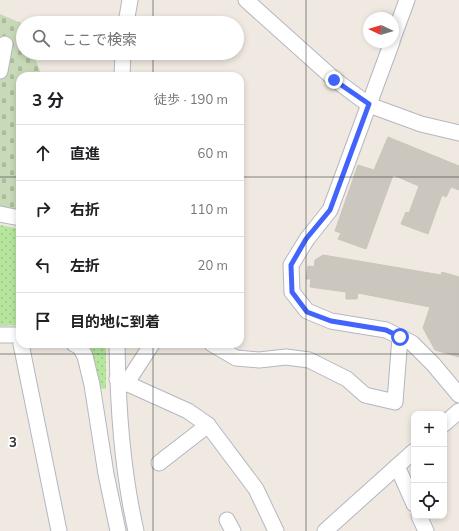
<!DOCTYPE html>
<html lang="ja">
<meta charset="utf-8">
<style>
:root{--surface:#fff;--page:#f6f6f6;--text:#202124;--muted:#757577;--line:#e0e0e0}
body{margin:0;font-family:Mulish,"Noto Sans JP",sans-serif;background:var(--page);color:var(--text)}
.controls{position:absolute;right:12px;bottom:12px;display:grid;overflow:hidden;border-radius:8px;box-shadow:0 2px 6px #0003}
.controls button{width:36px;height:36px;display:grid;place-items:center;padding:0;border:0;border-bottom:1px solid var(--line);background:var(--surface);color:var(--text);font:20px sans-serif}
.compass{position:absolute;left:363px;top:12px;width:36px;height:36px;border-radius:50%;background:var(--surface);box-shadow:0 2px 6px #0003;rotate:274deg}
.stop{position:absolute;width:12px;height:12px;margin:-9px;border:3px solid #4264fb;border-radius:50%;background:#fff}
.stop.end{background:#4264fb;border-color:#fff;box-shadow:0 1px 4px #0008}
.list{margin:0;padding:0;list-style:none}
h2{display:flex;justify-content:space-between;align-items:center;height:52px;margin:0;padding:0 16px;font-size:17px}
h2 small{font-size:13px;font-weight:400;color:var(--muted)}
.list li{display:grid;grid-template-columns:26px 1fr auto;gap:12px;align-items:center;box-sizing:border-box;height:56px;padding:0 16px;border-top:1px solid var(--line)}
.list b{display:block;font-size:15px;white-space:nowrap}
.list em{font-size:13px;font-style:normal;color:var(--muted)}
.icon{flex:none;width:22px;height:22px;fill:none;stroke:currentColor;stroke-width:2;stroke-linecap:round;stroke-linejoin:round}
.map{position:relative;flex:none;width:459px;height:531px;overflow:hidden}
.search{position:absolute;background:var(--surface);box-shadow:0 2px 6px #0003;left:16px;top:16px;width:228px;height:44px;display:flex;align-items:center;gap:10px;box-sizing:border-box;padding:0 14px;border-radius:22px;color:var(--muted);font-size:15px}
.panel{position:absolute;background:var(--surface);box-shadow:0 2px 6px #0003;left:16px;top:72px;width:228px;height:276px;border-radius:12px}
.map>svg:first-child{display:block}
.grass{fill:url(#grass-dots)}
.cemetery{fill:url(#cemetery-stones)}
.building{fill:#cbc7bf;stroke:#cbc5ba}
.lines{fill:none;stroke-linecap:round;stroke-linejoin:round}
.minor-casing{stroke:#b4b7c1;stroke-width:17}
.minor{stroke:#fff;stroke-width:15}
.route{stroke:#4264fb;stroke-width:5}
.grid{fill:none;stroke:#2e2e2e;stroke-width:1;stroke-opacity:0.55}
.grid-label{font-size:13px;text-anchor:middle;font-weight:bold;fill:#2e2e2e;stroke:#fff;stroke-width:4;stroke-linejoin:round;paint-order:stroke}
</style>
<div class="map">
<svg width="459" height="531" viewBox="0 0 459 531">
<defs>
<pattern id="grass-dots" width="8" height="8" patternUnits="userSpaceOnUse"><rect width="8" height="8" fill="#b6e59e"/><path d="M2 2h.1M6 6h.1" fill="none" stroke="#9dc588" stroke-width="1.8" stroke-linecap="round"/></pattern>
<pattern id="cemetery-stones" width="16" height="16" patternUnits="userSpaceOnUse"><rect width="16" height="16" fill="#c8d9b8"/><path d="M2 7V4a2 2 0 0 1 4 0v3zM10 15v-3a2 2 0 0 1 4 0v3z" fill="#acbb9e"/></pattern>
</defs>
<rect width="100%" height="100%" fill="#efe9e1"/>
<g class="grass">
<polygon points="0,225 20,229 20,325 0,326"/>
<polygon points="86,344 106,344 106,389 98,388"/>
</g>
<polygon class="cemetery" points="0,14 23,24 23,53 33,53 42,76 20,76 20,215 0,211"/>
<g class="building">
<polygon points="388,137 459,166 459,190 451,187 446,197 442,195 428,234 401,224 406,212 409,213 419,186 393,175 366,249 338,239 341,233 335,231 358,165 374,170"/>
<polygon points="323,255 441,275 442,272 459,277 459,357 435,350 423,328 430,307 358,293 357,299 346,299 346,292 310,287 311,279 306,279 308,266 314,267 315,260"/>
</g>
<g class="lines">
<defs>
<g id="minor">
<polyline points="246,0 334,79 369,105 421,124 459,133"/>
<polyline points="126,23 130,0"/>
<polyline points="393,38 407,0"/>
<polyline points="392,42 330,210 307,239 291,265 292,292 307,311 331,321 386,330 412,343 433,364 459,395"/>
<polyline points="0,71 5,44"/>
<polyline points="122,76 123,53"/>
<polyline points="0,214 20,218"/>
<polyline points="0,335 20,335"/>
<polyline points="21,344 59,531"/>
<polyline points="74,344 80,347 85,356 92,385 106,474 118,531"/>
<path d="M117 344C118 408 122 469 136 531"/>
<polyline points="212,344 236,358 259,360 286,357 309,360 347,379 365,395 395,402 400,337"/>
<polyline points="117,379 188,411 208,425 256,489 276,531"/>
<polyline points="126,384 152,344"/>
<polyline points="444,424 459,411"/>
<polyline points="159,463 208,425"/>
<polyline points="397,466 414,504"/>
<polyline points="419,516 426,531"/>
<polyline points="227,520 233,531"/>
<polyline points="325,531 414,451"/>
</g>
</defs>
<use href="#minor" class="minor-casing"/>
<use href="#minor" class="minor"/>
</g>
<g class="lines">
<polyline class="route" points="334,80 369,104 330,210 306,239 291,265 292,292 307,312 331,321 386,330 400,337"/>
</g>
<path class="grid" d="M153 0V23M306 0V531M153 53V76M0 177H20M240 177H459M153 344V531M0 354H459"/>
<g class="grid-label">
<text x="13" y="447">3</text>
</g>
</svg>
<div class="controls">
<button>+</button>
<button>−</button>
<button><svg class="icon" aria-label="locate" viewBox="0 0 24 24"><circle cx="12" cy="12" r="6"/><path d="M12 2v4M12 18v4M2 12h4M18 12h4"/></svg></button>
</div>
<svg class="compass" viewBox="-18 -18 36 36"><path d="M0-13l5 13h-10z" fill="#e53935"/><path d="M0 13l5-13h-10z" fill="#757577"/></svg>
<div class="stop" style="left:400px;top:337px"></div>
<div class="stop end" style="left:334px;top:80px"></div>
<div class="search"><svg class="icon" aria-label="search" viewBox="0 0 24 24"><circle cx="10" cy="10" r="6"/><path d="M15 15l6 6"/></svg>ここで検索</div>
<section class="panel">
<h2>3 分<small>徒歩 · 190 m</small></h2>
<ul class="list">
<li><svg class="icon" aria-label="ahead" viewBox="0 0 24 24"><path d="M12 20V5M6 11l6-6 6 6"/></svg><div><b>直進</b></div><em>60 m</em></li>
<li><svg class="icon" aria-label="right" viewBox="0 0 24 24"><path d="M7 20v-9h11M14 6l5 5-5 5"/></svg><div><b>右折</b></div><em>110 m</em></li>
<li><svg class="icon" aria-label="left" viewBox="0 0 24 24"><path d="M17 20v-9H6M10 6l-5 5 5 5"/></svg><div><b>左折</b></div><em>20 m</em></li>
<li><svg class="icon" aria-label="arrive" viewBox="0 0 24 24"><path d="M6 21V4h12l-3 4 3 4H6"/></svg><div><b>目的地に到着</b></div></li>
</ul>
</section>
</div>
